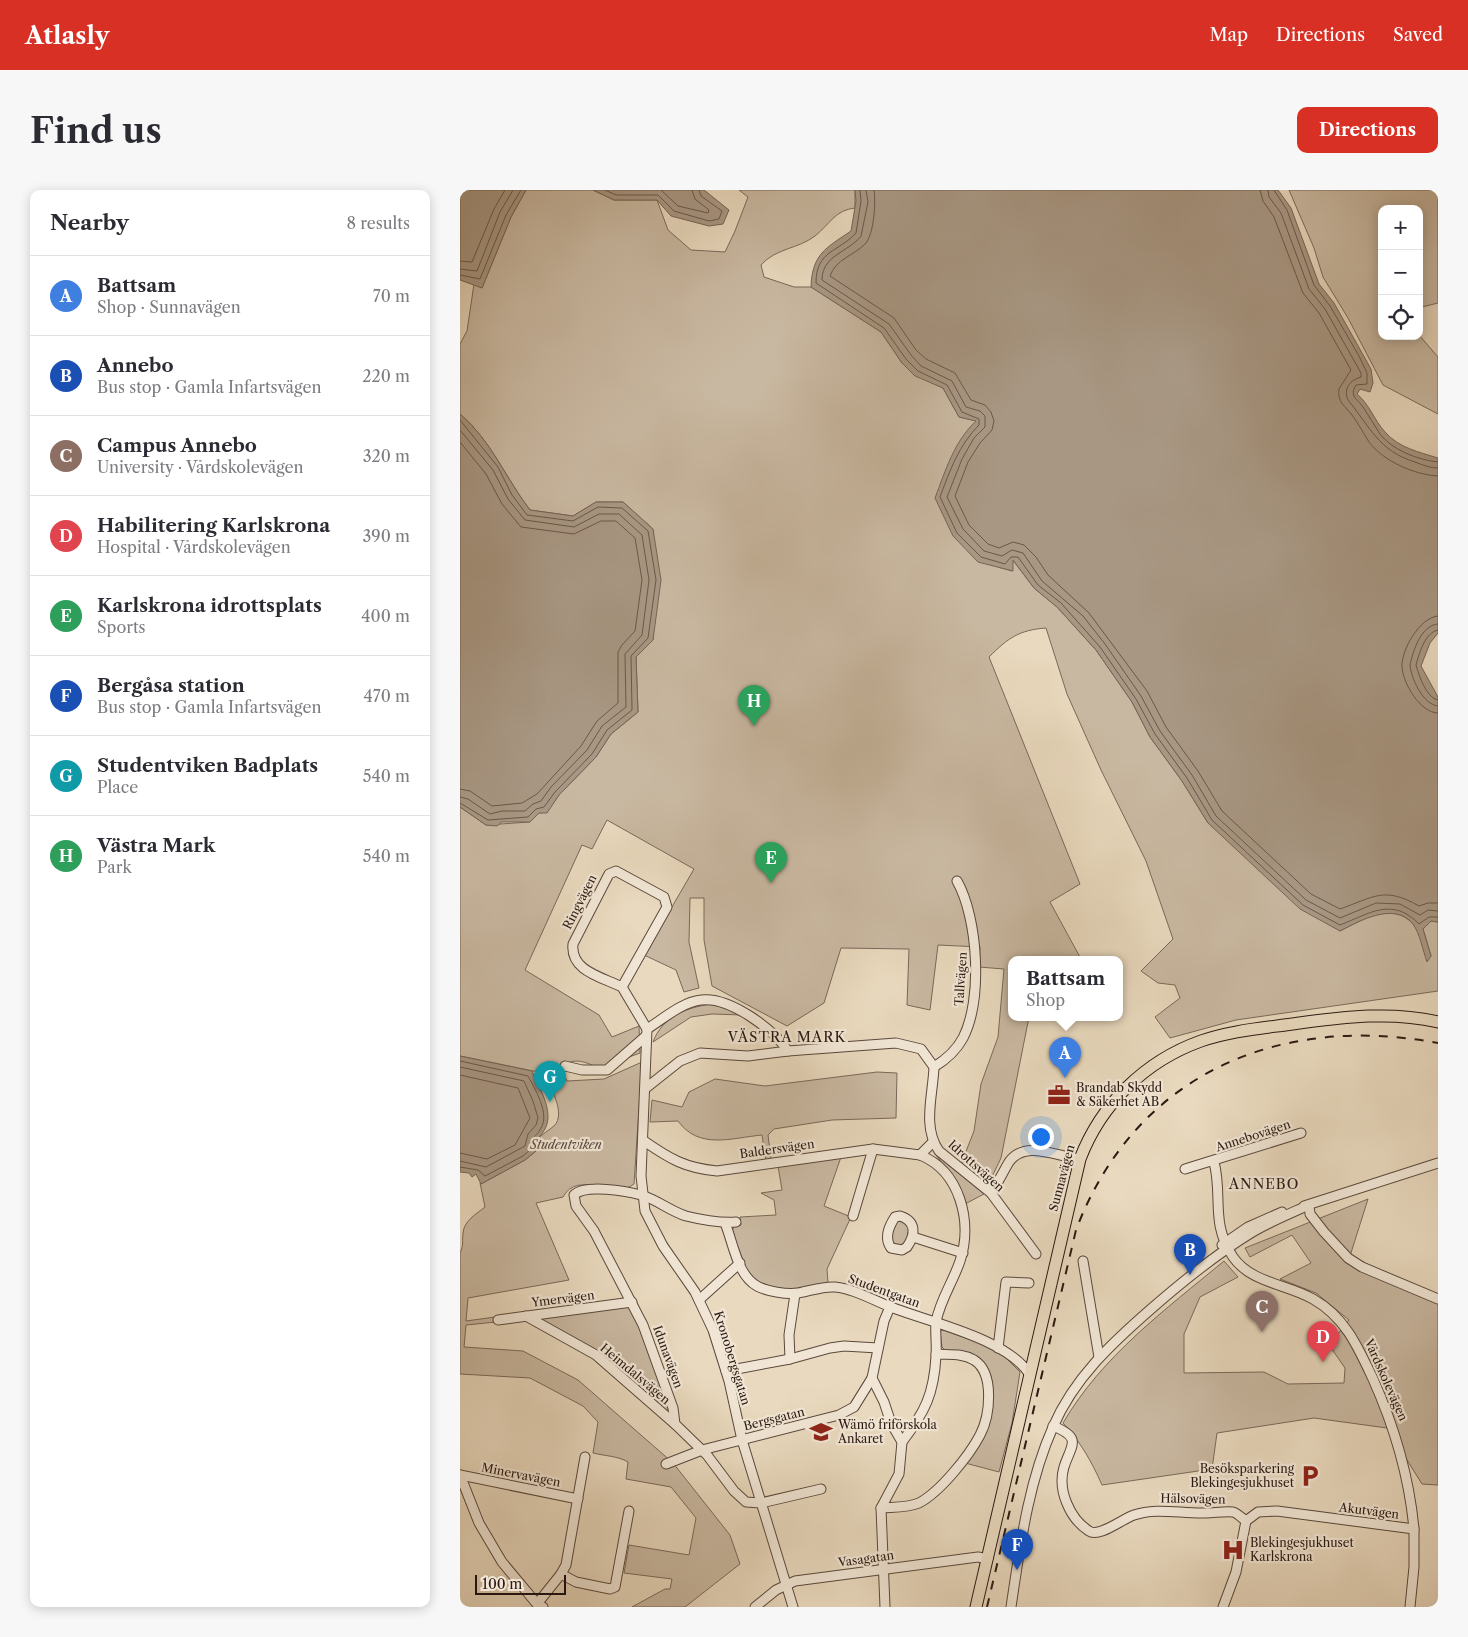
<!DOCTYPE html>
<meta charset="utf-8">
<style>
:root{--surface:#fff;--page:#f7f7f7;--text:#2b2b33;--muted:#7c7c81;--line:#e1e1e2;--accent:#d93025}
body{margin:0;font-family:"Libre Caslon Text",serif;background:var(--page);color:var(--text)}
.controls{position:absolute;right:15px;top:15px;display:grid;overflow:hidden;border-radius:10px;box-shadow:0 2px 12px #0003}
.controls button{width:45px;height:45px;display:grid;place-items:center;padding:0;border:0;border-bottom:1px solid var(--line);background:var(--surface);color:var(--text);font:25px sans-serif}
.scale{position:absolute;left:15px;bottom:12px;width:91px;box-sizing:border-box;padding-left:5px;border:2px solid #2b1811;border-top:0;font-size:14px;line-height:18px;white-space:nowrap;color:#2b1811;-webkit-text-stroke:4px #f1e6d5;paint-order:stroke}
.you{position:absolute;left:580px;top:946px;width:18px;height:18px;margin:-12px;border:4px solid #fff;border-radius:50%;background:#1a73e8;box-shadow:0 0 0 8px #1a73e833}
.badge{display:grid;place-items:center;width:32px;height:32px;border-radius:50%;background:var(--accent);color:#fff;font-size:16px;font-weight:700}
.pin{position:absolute;translate:-50% -41px;filter:drop-shadow(0 1px 2px #0008)}
.pin::after{content:'';position:absolute;top:26px;width:18px;height:15px;background:inherit;clip-path:polygon(0 0,100% 0,50% 100%)}
.popup{position:absolute;left:548px;top:766px;width:115px;height:65px;box-sizing:border-box;display:grid;place-content:center;border-radius:10px;background:var(--surface);filter:drop-shadow(0 1px 4px #0005);font-size:16px;white-space:nowrap;color:var(--muted)}
.popup b{font-size:19px;color:var(--text)}
.popup::after{content:'';position:absolute;left:50%;top:100%;margin-left:-10px;border:10px solid transparent;border-top-color:var(--surface)}
.list{margin:0;padding:0;list-style:none}
h2{display:flex;justify-content:space-between;align-items:center;height:65px;margin:0;padding:0 20px;font-size:21px}
h2 small{font-size:16px;font-weight:400;color:var(--muted)}
.list li{display:grid;grid-template-columns:32px 1fr auto;gap:15px;align-items:center;box-sizing:border-box;height:80px;padding:0 20px;border-top:1px solid var(--line)}
.list b{display:block;font-size:19px;white-space:nowrap}
.list p{margin:0;font-size:16px;white-space:nowrap;color:var(--muted)}
.list em{font-size:16px;font-style:normal;color:var(--muted)}
.icon{flex:none;width:28px;height:28px;fill:none;stroke:currentColor;stroke-width:2;stroke-linecap:round;stroke-linejoin:round}
.map{position:relative;flex:none;width:978px;height:1417px;overflow:hidden;border-radius:10px}
header{display:flex;align-items:center;gap:30px;box-sizing:border-box;height:70px;padding:0 25px;background:var(--accent);color:#fff}
header strong{font-size:24px}
nav{display:flex;gap:28px;margin-inline-start:auto;font-size:18px}
.intro{display:flex;align-items:center;justify-content:space-between;box-sizing:border-box;height:120px;padding:0 30px}
h1{margin:0;font-size:35px}
.button{padding:12px 22px;border-radius:10px;background:var(--accent);color:#fff;font-size:18px;font-weight:700}
main{display:flex;gap:30px;padding:0 30px}
aside{flex:1;background:var(--surface);border-radius:10px;box-shadow:0 2px 12px #0003}
.map>svg:first-child{display:block}
.green{fill:#c9b8a1;stroke:#7a6859}
.water{fill:#a89783;stroke:#766455}
.lines{fill:none;stroke-linecap:round;stroke-linejoin:round}
.shore{stroke:#6a584a;stroke-width:1}
.minor-casing{stroke:#5a483c;stroke-width:11}
.major-casing{stroke:#2b1811;stroke-width:13}
.minor{stroke:#f1e6d5;stroke-width:9}
.major{stroke:#e9d9be;stroke-width:11}
.rail{stroke:#2b1811;stroke-width:2;stroke-dasharray:9 9;stroke-linecap:butt}
.labels{text-anchor:middle;stroke-width:4.5;stroke-linejoin:round;paint-order:stroke}
.street-label{font-size:12px;fill:#2b1811;stroke:#f1e6d5}
.poi-label{font-size:12px;fill:#2b1811;stroke:#f1e6d5;text-anchor:start}
.park-label{font-size:12px;font-style:italic;fill:#5a483c;stroke:#f1e6d5}
.neighbourhood-label{font-size:14px;letter-spacing:1px;fill:#2b1811;stroke:#f1e6d5}
</style>
<header>
<strong>Atlasly</strong>
<nav><a>Map</a><a>Directions</a><a>Saved</a></nav>
</header>
<div class="intro"><h1>Find us</h1><a class="button">Directions</a></div>
<main>
<aside>
<h2>Nearby<small>8 results</small></h2>
<ul class="list">
<li><span class="badge" style="background:#3f7fe0">A</span><div><b>Battsam</b><p>Shop · Sunnavägen</p></div><em>70 m</em></li>
<li><span class="badge" style="background:#1a4fb4">B</span><div><b>Annebo</b><p>Bus stop · Gamla Infartsvägen</p></div><em>220 m</em></li>
<li><span class="badge" style="background:#8d6e63">C</span><div><b>Campus Annebo</b><p>University · Vårdskolevägen</p></div><em>320 m</em></li>
<li><span class="badge" style="background:#e0444e">D</span><div><b>Habilitering Karlskrona</b><p>Hospital · Vårdskolevägen</p></div><em>390 m</em></li>
<li><span class="badge" style="background:#2e9e5b">E</span><div><b>Karlskrona idrottsplats</b><p>Sports</p></div><em>400 m</em></li>
<li><span class="badge" style="background:#1a4fb4">F</span><div><b>Bergåsa station</b><p>Bus stop · Gamla Infartsvägen</p></div><em>470 m</em></li>
<li><span class="badge" style="background:#0f9aa8">G</span><div><b>Studentviken Badplats</b><p>Place</p></div><em>540 m</em></li>
<li><span class="badge" style="background:#2e9e5b">H</span><div><b>Västra Mark</b><p>Park</p></div><em>540 m</em></li>
</ul>
</aside>
<div class="map">
<svg width="978" height="1417" viewBox="0 0 978 1417">
<rect width="100%" height="100%" fill="#e9d9be"/>
<filter id="stains"><feTurbulence type="fractalNoise" baseFrequency=".004" numOctaves="4"/><feColorMatrix values="0 0 0 0 .2 0 0 0 0 .09 0 0 0 0 .02 0 0 0 .5 -.17"/></filter>
<radialGradient id="worn" r=".72"><stop offset=".6" stop-color="#630" stop-opacity="0"/><stop offset="1" stop-color="#630" stop-opacity=".3"/></radialGradient>
<g class="green">
<path d="M66 0H133L154 10H197L208 40 231 60 265 62 275 41 288 7 279 0H395V18C375 20 370 34 355 46 338 59 316 58 301 75L304 87 334 97H351L421 142 442 173 455 185 483 198 499 227 517 231 538 377 552 381V369L574 398 597 417 636 460 672 512 690 547 722 591 748 633 880 741C902 730 932 711 953 734 960 742 965 756 971 766L963 739 971 731 978 732V801L776 830 710 848 695 827 720 808 715 795 698 793 681 781 713 749 686 671 641 580 607 504 586 438C559 440 548 448 529 467L620 694 590 712 621 769H551V827H569L541 968 529 993 521 991 501 974 514 941 521 894 538 847 544 779 519 777 520 757 478 755 470 820 447 815 449 759 381 758 364 813 327 836 252 796 244 750V708H230L229 752 239 798 224 802 216 780 184 765 234 679 147 630 132 659 122 655 65 780 139 825 152 847 179 836 180 863 140 878C123 872 118 867 100 876L107 891 144 889 182 872 174 994C155 1010 118 979 103 1007L76 1013 109 1090 8 1108 6 1131 35 1127 36 1132 6 1135 4 1157 63 1161 118 1190 213 1273 270 1345 280 1374 225 1417H172L205 1399H210L212 1389 164 1383 169 1355 229 1365 236 1328 211 1297 166 1289 168 1272C158 1266 145 1266 133 1263L138 1232 123 1216 70 1188 0 1184V1063C4 1055 2 1051 3 1043 4 1031 16 1024 25 1017L20 993 21 994 65 970 76 961 78 948C83 944 89 940 94 936 107 923 89 895 83 883L0 866V617L26 635 70 632 79 623 87 622 99 605 136 567 151 544 178 522 176 466 193 450V339L163 312H136L113 326 70 320C46 289 31 250 0 224V154L7 141 14 94 22 98 51 27Z"/>
<polygon points="829,0 978,0 978,113 962,117 959,115 959,19 922,19 922,146 959,145 978,167 978,224 923,195 888,128 863,87 854,58"/>
<path d="M252 814 270 819 282 825 252 824 231 827 193 852C202 827 227 817 252 814Z"/>
<path d="M417 882 437 883 436 928 372 930 314 939 308 945 311 969 306 971 302 945C271 948 239 960 218 931L190 932 192 910 222 917 229 902 255 889 305 896Z"/>
<polygon points="476,965 524,1004 505,1014 496,991"/>
<polygon points="381,967 364,1016 391,1027 367,1079 368,1093 337,1102 304,1096 289,1086 272,1041 274,1036 281,1035 280,1027 316,1025 314,1010 301,1003 322,1000 318,976"/>
<path d="M908 1009 890 1066 978 1106V1295L962 1294 927 1238 854 1228 757 1243 752 1279 642 1295C632 1272 620 1251 603 1233 642 1166 705 1120 764 1071L778 1087 740 1107 724 1144V1183L804 1182 828 1194 884 1193 885 1178 869 1155 889 1130 856 1103 820 1089 851 1073 832 1045 790 1067 785 1058Z"/>
<polygon points="443,1029 451,1041 445,1056 435,1057 429,1048 435,1031"/>
<polygon points="168,1116 172,1118 209,1220 205,1220 81,1130 84,1126"/>
<polygon points="483,1140 537,1159 560,1182 552,1233 539,1282 505,1273 523,1244 525,1177 485,1160 482,1157 480,1141"/>
</g>
<g class="water">
<polygon points="0,0 66,0 51,27 22,98 0,90"/>
<polygon points="133,0 244,0 269,20 263,34 249,36 211,26 197,10 154,10"/>
<path d="M395 0H818L831 18 859 94 874 113 911 179 913 193 910 202 900 199 897 204C910 215 914 230 925 242 939 258 959 262 978 268V443L970 453 961 476 978 507V732L971 731 963 739 971 766 967 772C963 761 960 744 953 734 935 711 899 731 880 741L840 719 748 633 722 591 690 547 672 512 636 460 597 417 574 398 553 370V381L518 372 493 346 475 308C486 279 494 252 516 231L499 227 483 198 455 186 442 173 421 142 351 97C352 64 366 58 391 41L396 11Z"/>
<path d="M0 224C31 250 46 289 70 320L113 326 136 312H163L193 339 201 390 193 450 176 467 178 522 151 544 136 567 99 605 87 623H79L70 632H42L37 636 26 635 0 617Z"/>
<path d="M0 866 72 881C82 904 99 929 78 948L76 961 65 970 21 994 16 984 12 987 9 983 0 982Z"/>
</g>
<g class="lines">
<g class="shore">
<polyline points="145,0 156,5 198,5 214,21 249,31 259,29 262,21 241,6 239,0"/>
<polyline points="201,0 218,16 248,23 249,20 235,9 232,0"/>
<path d="M400 0 401 11 396 43C379 62 356 60 356 93L424 138 446 169 458 181 487 195 502 222 519 229V235C499 255 490 280 480 307L497 343 521 367 545 374 551 367H558L578 395 601 413 640 457 676 509 695 544 727 588 752 630 843 715 880 735C909 724 932 706 959 734L969 727H978"/>
<path d="M406 0 408 12 401 46C389 62 362 65 362 90L429 134 451 165 461 176 492 191 506 217 520 221 525 226V237L514 248 502 269 487 307 503 339 524 361 542 366 552 360 563 363 582 391 623 426 645 454 681 506 700 541 732 585 756 626 846 710 880 728 916 713 940 714 960 725 968 720 978 721"/>
<path d="M414 0C416 13 414 45 405 54 393 66 376 69 370 86L434 128 456 160 466 169 495 183 511 210 525 215 531 222 534 231 532 240 520 253 508 272 495 306 509 335 528 354 539 358 553 352 564 355 576 367 588 385 629 423 687 501 706 537 738 581 762 621 851 704 880 719C914 707 924 696 959 716L968 713H978"/>
<path d="M800 0 803 11 814 27 843 103 859 123 891 180 879 199C877 212 885 216 892 225 899 234 903 243 909 252 923 271 955 285 978 286"/>
<path d="M808 0 809 7 821 23 849 99 865 119 901 183V187C890 190 883 199 888 210 910 237 919 261 955 272 963 275 970 278 978 278"/>
<path d="M814 0 827 20 854 95 870 116 899 166 907 183V194L896 195C889 207 897 208 903 217 909 226 914 235 920 244 932 260 958 270 978 272"/>
<polyline points="0,71 12,72 34,19 45,0"/>
<polyline points="0,79 17,81 40,22 53,0"/>
<polyline points="0,85 20,89 46,25 61,0"/>
<polyline points="0,230 38,277 52,305 67,325 113,331 138,317 162,318 188,341 196,390 188,448 171,466 172,520 147,540 132,564 95,602 84,617 76,619 68,627 28,630 0,613"/>
<polyline points="0,240 33,280 48,309 65,330 114,337 139,324 159,324 182,345 189,390 182,445 165,464 166,517 142,536 127,560 91,597 81,611 73,614 65,621 42,621 30,624 8,609 0,607"/>
<polyline points="0,252 26,284 42,314 61,337 114,344 141,331 156,331 175,348 182,390 175,441 162,455 158,462 158,513 137,531 121,556 77,604 62,613 32,616 10,601 0,599"/>
<path d="M978 426C960 427 941 460 942 477 943 493 960 523 978 523"/>
<path d="M978 434C961 435 953 461 950 475 951 488 963 515 978 516"/>
<path d="M978 440C965 442 959 464 956 475 959 485 966 508 978 510"/>
<path d="M0 871 68 886C75 899 90 924 81 938 75 949 74 942 71 959L63 966 25 986 18 980 0 977"/>
<polyline points="0,877 64,891 73,911 78,928 76,935 68,944 65,956 26,977 0,971"/>
<polyline points="0,885 58,898 70,928 55,955 27,969 0,963"/>
</g>
<defs>
<g id="minor">
<path d="M162 797C142 787 110 781 113 754L149 684 156 681 204 707 207 717 162 797 187 839 181 986 185 1021 203 1056 235 1102 253 1140 269 1191 282 1250 333 1417"/>
<path d="M187 839C203 829 222 812 241 810 269 806 313 839 328 861"/>
<polyline points="105,876 122,880 147,880 186,846"/>
<path d="M474 877C487 869 496 861 503 848 523 809 518 728 497 691"/>
<path d="M186 898 220 871 240 863 288 866 328 861 436 853 461 859 474 877C473 905 462 937 479 961L531 1003 576 1064"/>
<path d="M184 951C210 969 225 978 257 981L413 959 460 965"/>
<path d="M754 972C763 1006 750 1033 773 1067 791 1093 827 1094 853 1109 885 1127 898 1157 913 1189 935 1238 949 1285 954 1339"/>
<polyline points="725,979 841,943"/>
<path d="M531 1003C538 993 543 982 549 972 565 949 598 967 620 969"/>
<polyline points="849,1015 850,1024 864,1042 888,1068 902,1077 978,1109"/>
<polyline points="844,1016 978,973"/>
<polyline points="393,1026 413,959"/>
<path d="M440 1026C456 1031 456 1044 447 1057L442 1060 431 1058C424 1048 429 1036 435 1027Z"/>
<path d="M276 1032C259 1033 242 1030 226 1026 210 1021 196 1009 181 1005 166 1001 125 994 114 1005L116 1016 134 1041 183 1135 213 1218 215 1234 247 1265 274 1301 286 1312 301 1313 361 1299"/>
<path d="M265 1033C273 1052 277 1085 297 1096 306 1101 327 1105 338 1103 350 1101 363 1096 375 1097 396 1099 416 1112 436 1119 474 1133 549 1150 570 1185"/>
<polyline points="453,1047 503,1063"/>
<polyline points="762,1055 788,1037 822,1022"/>
<polyline points="623,1071 639,1167"/>
<polyline points="239,1110 280,1073"/>
<polyline points="66,1126 136,1165 215,1234"/>
<polyline points="38,1130 172,1112"/>
<polyline points="538,1158 546,1092 569,1093"/>
<polyline points="330,1169 329,1145 335,1104"/>
<polyline points="266,1181 330,1169 370,1158 384,1156 418,1158"/>
<path d="M593 1236C623 1248 611 1255 604 1277 597 1300 610 1329 629 1341 639 1348 662 1329 674 1325 697 1317 721 1324 746 1323 754 1323 765 1321 773 1322 777 1323 782 1328 786 1331"/>
<path d="M442 1252C465 1222 474 1204 476 1166 477 1155 475 1143 476 1132 480 1110 493 1092 500 1071 513 1032 500 981 460 965L473 952"/>
<polyline points="206,1274 242,1260 379,1225 394,1217 412,1188"/>
<polyline points="0,1285 19,1333 42,1372 77,1414 83,1417"/>
<polyline points="0,1285 118,1309"/>
<path d="M421 1318C433 1317 447 1318 459 1313 480 1302 509 1266 520 1245 530 1226 535 1183 514 1170 502 1163 489 1165 476 1164"/>
<polyline points="786,1331 798,1322 817,1321 954,1339 954,1377 950,1417"/>
<polyline points="101,1384 116,1392 150,1399 155,1397 169,1321"/>
<polyline points="77,1414 101,1384 106,1375 125,1267"/>
<polyline points="295,1417 316,1400 335,1391 518,1367 528,1369"/>
<polyline points="425,1417 421,1318 439,1284 442,1252 431,1233 424,1212 412,1188 424,1131 430,1117"/>
<path d="M551 1417C560 1357 568 1293 593 1237 614 1188 652 1153 691 1119 723 1091 755 1065 791 1043 809 1032 829 1024 849 1015"/>
<polyline points="763,1417 776,1382 786,1331"/>
</g>
<path id="major" d="M516 1417 620 969C641 914 685 871 741 851 772 840 806 838 839 833 886 827 931 821 978 832"/>
</defs>
<use href="#minor" class="minor-casing"/>
<use href="#major" class="major-casing"/>
<use href="#minor" class="minor"/>
<use href="#major" class="major"/>
<path class="rail" d="M527 1417 616 1040C675 884 819 823 978 853"/>
</g>
<defs>
<symbol id="office-bare" viewBox="-9 -9 18 18"><path d="M-6-3h4V-5.5h4V-3h4V5H-6ZM-1-4.5V-3h2v-1.5ZM-6 0V1H6V0Z" fill="#8f2418" stroke="#f1e6d5" stroke-width="2.5" paint-order="stroke"/></symbol>
<symbol id="school-bare" viewBox="-9 -9 18 18"><path d="M0-5L7-2L0 1L-7-2ZM-4 1L0 2.5L4 1V4Q0 6-4 4Z" fill="#8f2418" stroke="#f1e6d5" stroke-width="2.5" paint-order="stroke"/></symbol>
<symbol id="parking-bare" viewBox="-9 -9 18 18"><path d="M-3.5-5.5H1a3.5 3.5 0 0 1 0 7H-1V5.5H-3.5ZM-1-3.4V-.6H.8a1.4 1.4 0 0 0 0-2.8Z" fill="#8f2418" stroke="#f1e6d5" stroke-width="2.5" paint-order="stroke"/></symbol>
<symbol id="hospital-bare" viewBox="-9 -9 18 18"><path d="M-5-5h3v3.5h4V-5h3V5h-3V1.5h-4V5h-3Z" fill="#8f2418" stroke="#f1e6d5" stroke-width="2.5" paint-order="stroke"/></symbol>
</defs>
<g fill-rule="evenodd">
<use href="#office-bare" x="583" y="889" width="32" height="32"/>
<use href="#school-bare" x="345" y="1226" width="32" height="32"/>
<use href="#parking-bare" x="834" y="1270" width="32" height="32"/>
<use href="#hospital-bare" x="757" y="1344" width="32" height="32"/>
</g>
<g class="labels">
<g class="street-label">
<text transform="translate(120 712) rotate(-63)" y="4">Ringvägen</text>
<text transform="translate(501 789) rotate(-86)" y="4">Tallvägen</text>
<text transform="translate(793 946) rotate(-18)" y="4">Annebovägen</text>
<text transform="translate(317 959) rotate(-8)" y="4">Baldersvägen</text>
<text transform="translate(516 976) rotate(42)" y="4">Idrottsvägen</text>
<text transform="translate(602 988) rotate(-75)" y="4">Sunnavägen</text>
<text transform="translate(424 1101) rotate(20)" y="4">Studentgatan</text>
<text transform="translate(103 1109) rotate(-7)" y="4">Ymervägen</text>
<text transform="translate(208 1167) rotate(70)" y="4">Idunavägen</text>
<text transform="translate(272 1168) rotate(73)" y="4">Kronobergsgatan</text>
<text transform="translate(175 1184) rotate(40)" y="4">Heimdalsvägen</text>
<text transform="translate(926 1190) rotate(66)" y="4">Vårdskolevägen</text>
<text transform="translate(314 1229) rotate(-14)" y="4">Bergsgatan</text>
<text transform="translate(61 1285) rotate(11)" y="4">Minervavägen</text>
<text transform="translate(733 1309) rotate(1)" y="4">Hälsovägen</text>
<text transform="translate(909 1321) rotate(7)" y="4">Akutvägen</text>
<text transform="translate(406 1369) rotate(-8)" y="4">Vasagatan</text>
</g>
<g class="poi-label">
<text x="616" y="902">Brandab Skydd<tspan x="616" dy="14">&amp; Säkerhet AB</tspan></text>
<text x="378" y="1239">Wämö friförskola<tspan x="378" dy="14">Ankaret</tspan></text>
<text x="834" y="1283" text-anchor="end">Besöksparkering<tspan x="834" dy="14">Blekingesjukhuset</tspan></text>
<text x="790" y="1357">Blekingesjukhuset<tspan x="790" dy="14">Karlskrona</tspan></text>
</g>
<g class="park-label">
<text x="106" y="959">Studentviken</text>
</g>
<g class="neighbourhood-label">
<text x="327" y="852">VÄSTRA MARK</text>
<text x="804" y="999">ANNEBO</text>
</g>
</g>
<rect width="100%" height="100%" filter="url(#stains)"/>
<rect width="100%" height="100%" fill="url(#worn)"/>
</svg>
<div class="controls">
<button>+</button>
<button>−</button>
<button><svg class="icon" aria-label="locate" viewBox="0 0 24 24"><circle cx="12" cy="12" r="6"/><path d="M12 2v4M12 18v4M2 12h4M18 12h4"/></svg></button>
</div>
<div class="scale">100 m</div>
<div class="you"></div>
<div class="pin badge" style="left:605px;top:888px;background:#3f7fe0">A</div>
<div class="popup"><b>Battsam</b>Shop</div>
<div class="pin badge" style="left:730px;top:1085px;background:#1a4fb4">B</div>
<div class="pin badge" style="left:802px;top:1142px;background:#8d6e63">C</div>
<div class="pin badge" style="left:863px;top:1172px;background:#e0444e">D</div>
<div class="pin badge" style="left:311px;top:693px;background:#2e9e5b">E</div>
<div class="pin badge" style="left:557px;top:1380px;background:#1a4fb4">F</div>
<div class="pin badge" style="left:90px;top:912px;background:#0f9aa8">G</div>
<div class="pin badge" style="left:294px;top:536px;background:#2e9e5b">H</div>
</div>
</main>
